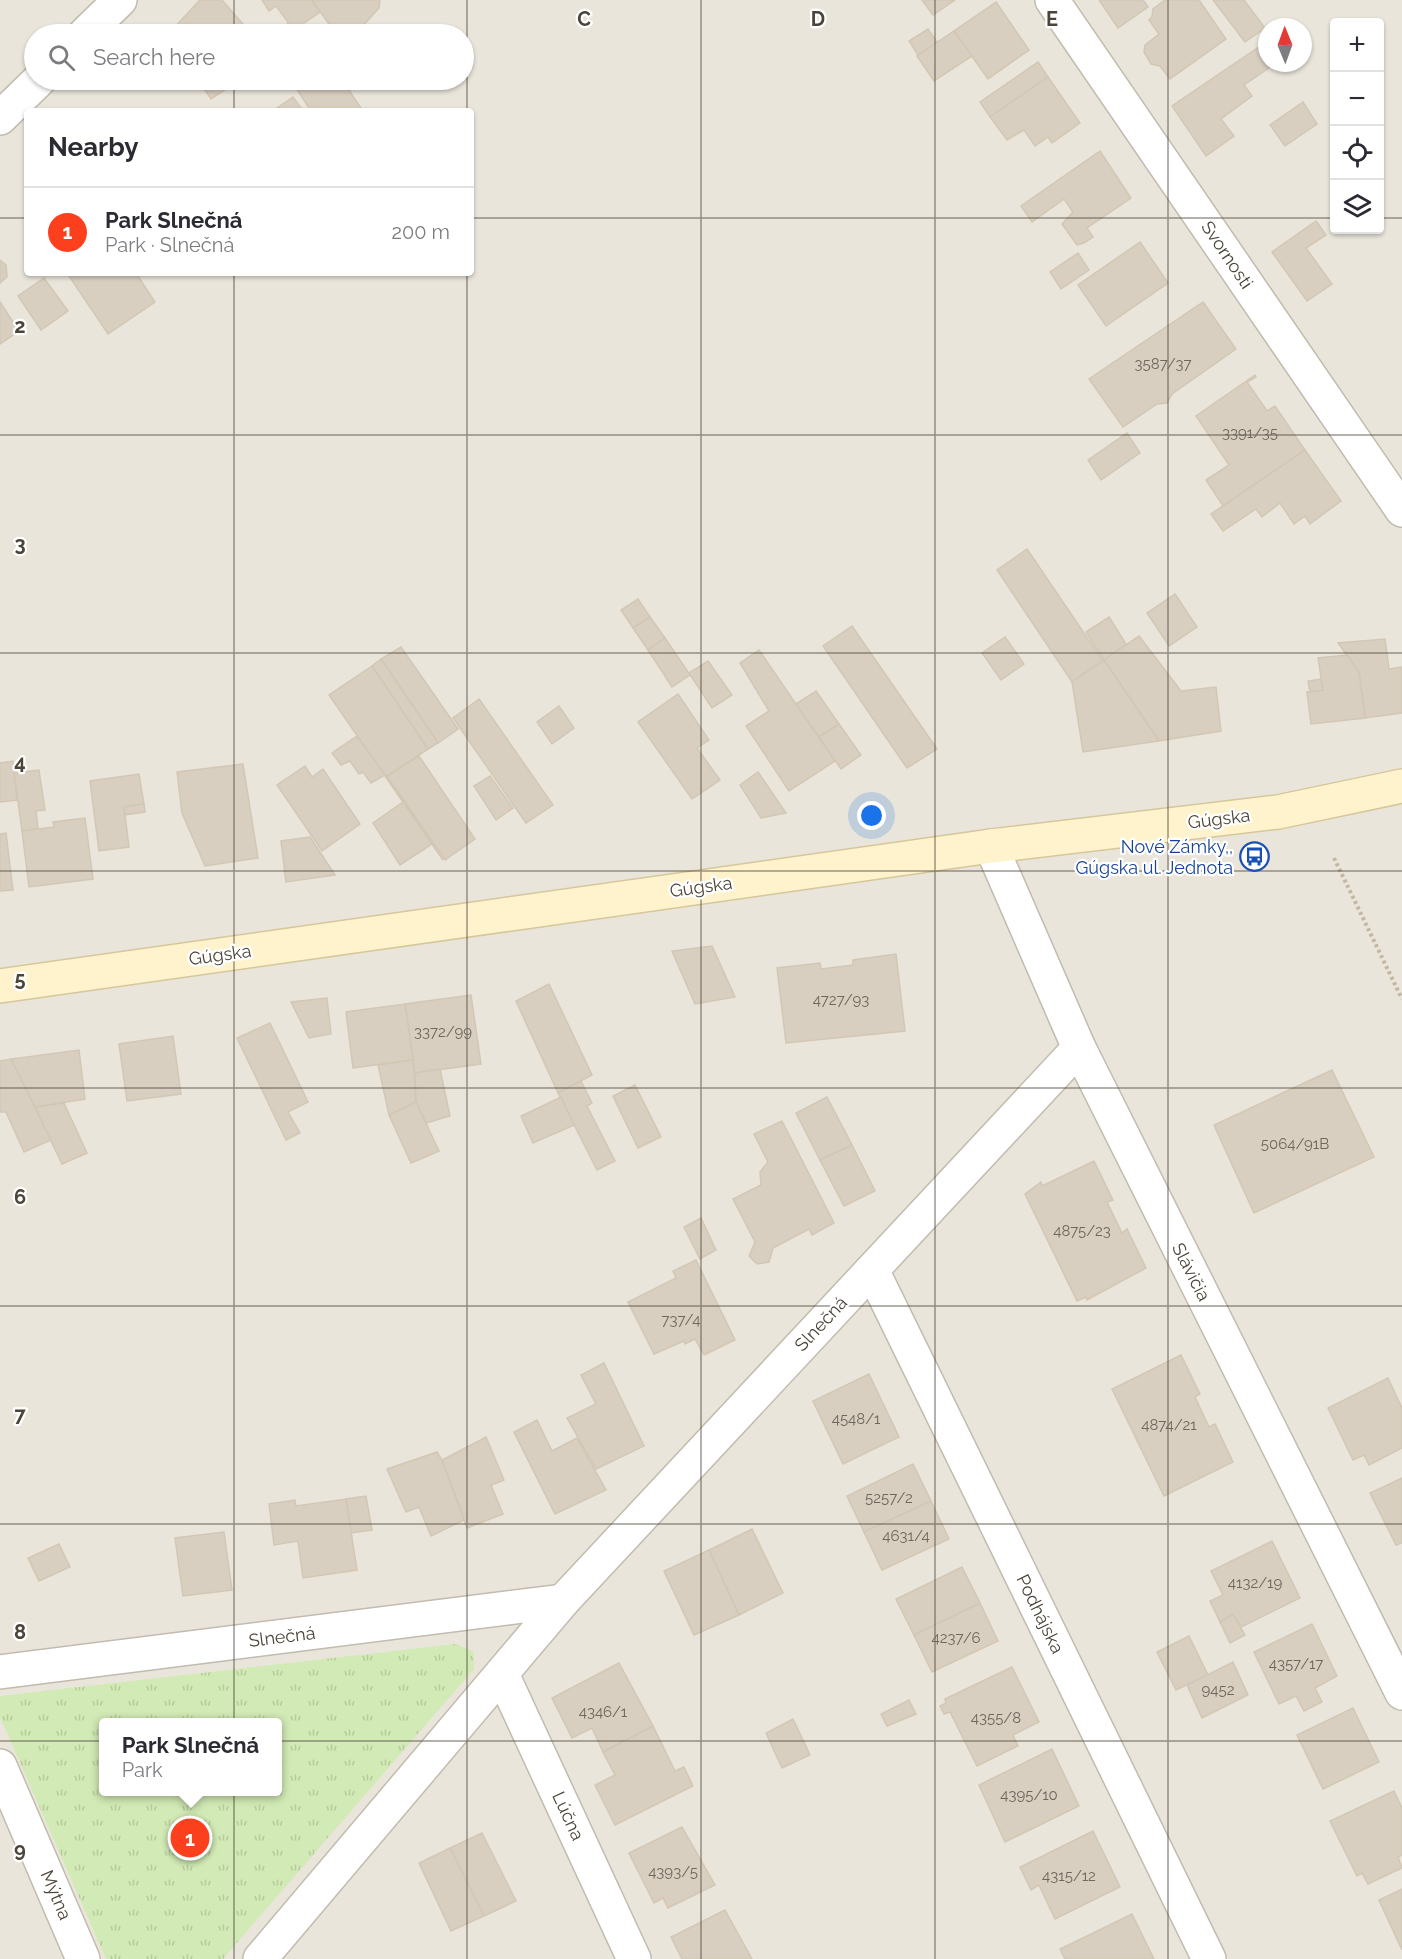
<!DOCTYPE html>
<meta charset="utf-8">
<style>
:root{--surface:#fff;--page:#f2f2f3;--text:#2b2b33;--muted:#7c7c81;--line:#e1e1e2;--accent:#fc3f1d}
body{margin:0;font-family:Raleway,sans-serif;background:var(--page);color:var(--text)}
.controls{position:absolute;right:18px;top:18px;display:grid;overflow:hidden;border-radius:6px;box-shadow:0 2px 4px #0004}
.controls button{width:54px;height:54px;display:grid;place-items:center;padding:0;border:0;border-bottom:2px solid var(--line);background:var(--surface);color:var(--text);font:30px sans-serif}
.compass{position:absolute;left:1258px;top:18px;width:54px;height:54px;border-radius:50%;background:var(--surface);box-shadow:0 2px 4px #0004;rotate:359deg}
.you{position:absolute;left:872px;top:816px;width:21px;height:21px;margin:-15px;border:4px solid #fff;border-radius:50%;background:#1a73e8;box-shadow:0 0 0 9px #1a73e833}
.badge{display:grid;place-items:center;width:39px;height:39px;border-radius:50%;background:var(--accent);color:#fff;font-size:20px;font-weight:700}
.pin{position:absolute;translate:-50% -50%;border:3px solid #fff;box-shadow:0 2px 6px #0006}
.popup{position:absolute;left:99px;top:1718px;width:183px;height:78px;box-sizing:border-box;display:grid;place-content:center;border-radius:6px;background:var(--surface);filter:drop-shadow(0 2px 4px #0005);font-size:20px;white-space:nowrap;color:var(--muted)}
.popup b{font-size:22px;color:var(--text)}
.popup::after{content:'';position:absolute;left:50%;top:100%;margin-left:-12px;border:12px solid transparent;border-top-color:var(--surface)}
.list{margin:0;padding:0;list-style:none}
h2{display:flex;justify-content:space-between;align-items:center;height:78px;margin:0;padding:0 24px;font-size:26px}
h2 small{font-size:20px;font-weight:400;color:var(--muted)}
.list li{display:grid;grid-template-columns:39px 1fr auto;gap:18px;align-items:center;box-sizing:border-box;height:90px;padding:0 24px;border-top:2px solid var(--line)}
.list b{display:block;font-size:22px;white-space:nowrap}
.list p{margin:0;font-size:20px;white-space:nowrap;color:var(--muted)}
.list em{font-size:20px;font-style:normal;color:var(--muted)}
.icon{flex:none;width:33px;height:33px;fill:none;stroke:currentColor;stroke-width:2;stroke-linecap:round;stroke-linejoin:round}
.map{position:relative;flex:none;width:1402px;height:1959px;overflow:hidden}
.search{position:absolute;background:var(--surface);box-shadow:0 2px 4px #0004;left:24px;top:24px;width:450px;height:66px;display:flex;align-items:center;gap:15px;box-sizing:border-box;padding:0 21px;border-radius:33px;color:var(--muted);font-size:22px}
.panel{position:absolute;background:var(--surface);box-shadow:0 2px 4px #0004;left:24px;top:108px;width:450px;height:168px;border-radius:6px}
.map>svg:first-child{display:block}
.residential{fill:#eae5da;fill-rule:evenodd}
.park{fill:url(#park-tufts);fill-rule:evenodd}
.building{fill:#d8cfc1;stroke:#d3c7b4;stroke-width:1.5}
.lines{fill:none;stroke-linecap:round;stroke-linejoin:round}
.minor-casing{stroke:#c2bbae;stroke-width:36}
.secondary-casing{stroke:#d6c79b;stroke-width:36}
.path{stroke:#c4b79f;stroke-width:4;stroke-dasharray:3 3;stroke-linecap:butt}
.minor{stroke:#fff;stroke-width:33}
.secondary{stroke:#fff3cd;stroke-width:33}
.grid{fill:none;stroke:#4b4439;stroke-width:1.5;stroke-opacity:0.55}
.labels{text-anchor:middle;stroke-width:4.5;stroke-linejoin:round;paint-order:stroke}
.number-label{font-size:15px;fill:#6e675b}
.street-label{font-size:18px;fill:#4b4439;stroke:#fff}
.transit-label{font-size:18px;fill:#164399;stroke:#fff;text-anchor:end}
.grid-label{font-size:20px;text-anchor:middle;font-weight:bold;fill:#4b4439;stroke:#fff;stroke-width:4.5;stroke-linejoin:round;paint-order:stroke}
</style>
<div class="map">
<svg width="1402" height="1959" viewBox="0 0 1402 1959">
<defs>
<pattern id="park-tufts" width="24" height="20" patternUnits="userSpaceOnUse" patternTransform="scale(1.5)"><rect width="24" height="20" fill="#d2eab5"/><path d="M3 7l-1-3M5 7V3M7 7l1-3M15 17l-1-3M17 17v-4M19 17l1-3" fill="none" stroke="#b6ca9c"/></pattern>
</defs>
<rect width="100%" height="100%" fill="#f6f3ec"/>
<path class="residential" d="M0 0H1402V1959H0ZM1334 22H1380V230H1334ZM1267 27H1303V63H1267ZM34 34H464V80H34ZM27 111H471V273H27ZM103 1722H277V1792H103Z"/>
<path class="park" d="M455 1644 473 1651 474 1669 223 1959H106L0 1717V1696ZM103 1722H277V1792H103Z"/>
<g class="building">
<polygon points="200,0 222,0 248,30 243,34 168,34"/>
<polygon points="262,0 312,0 320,12 303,24 301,32 286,31 288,22 276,6 269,11"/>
<polygon points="312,0 380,0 379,8 361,28 351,34 336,34"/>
<polygon points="922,0 955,0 933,15"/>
<polygon points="1099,0 1143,0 1148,7 1118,28"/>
<polygon points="1165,0 1199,0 1226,39 1170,79 1160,66 1151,64 1144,52 1145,45 1159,34 1149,20 1152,17 1153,9"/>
<polygon points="1213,0 1244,0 1265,28 1245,42"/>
<polygon points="996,2 1029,50 988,79 954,31"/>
<polygon points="928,29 937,42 918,55 909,41"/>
<polygon points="954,31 972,56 934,81 917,56"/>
<polygon points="1266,42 1267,63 1276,63 1244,85 1252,96 1221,119 1234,136 1206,156 1172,106"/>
<polygon points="1038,62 1048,77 990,117 980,102"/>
<polygon points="1048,77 1080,123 1052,143 1048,137 1035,146 1024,130 1007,140 990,117"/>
<polygon points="198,80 240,80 211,99"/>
<polygon points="308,80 342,80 363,111 311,111 296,88"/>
<polygon points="293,97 303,111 279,111 277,108"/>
<polygon points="1303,102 1317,124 1285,146 1270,125"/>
<polygon points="1100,151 1131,198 1087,228 1093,237 1084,243 1077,245 1062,224 1073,212 1064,199 1032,222 1021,206"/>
<polygon points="1316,221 1326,235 1306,248 1332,284 1307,301 1272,252"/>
<polygon points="1140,242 1168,283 1106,326 1078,285"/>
<polygon points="1078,253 1089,270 1061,289 1050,272"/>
<polygon points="0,260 6,265 7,277 0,283"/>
<polygon points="67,273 136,273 155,302 108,334"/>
<polygon points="44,278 68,311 41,330 18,296"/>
<polygon points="0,302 19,331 0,344"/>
<polygon points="1203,302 1236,349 1172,394 1167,403 1157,404 1123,427 1089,379"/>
<polygon points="1255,375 1256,377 1247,382 1267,411 1275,406 1305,450 1223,506 1206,480 1229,465 1196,416"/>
<polygon points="1127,433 1140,453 1101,480 1088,460"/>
<polygon points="1305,450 1341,501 1310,524 1305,516 1294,524 1280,503 1262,517 1256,509 1223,531 1211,514"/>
<polygon points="1027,549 1103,661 1072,682 997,570"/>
<polygon points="1175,594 1197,627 1169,646 1147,613"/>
<polygon points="638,599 650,617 633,628 621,610"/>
<polygon points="650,617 665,638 648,650 633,628"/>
<polygon points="1109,617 1126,644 1104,660 1086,632"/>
<polygon points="852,626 937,749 907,768 823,646"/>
<polygon points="1139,636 1181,691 1216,687 1221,731 1159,741 1104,660"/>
<polygon points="1005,637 1024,664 1001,680 982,653"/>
<polygon points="665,638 690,675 672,687 648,650"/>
<polygon points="1385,639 1389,669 1402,667 1402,713 1365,718 1359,672 1338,643"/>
<polygon points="401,647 458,729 438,743 381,659"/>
<polygon points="759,650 835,761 789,791 746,726 769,711 740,663"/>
<polygon points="1347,655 1359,672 1365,718 1311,724 1307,692 1323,690 1318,658"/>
<polygon points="381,659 438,743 428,749 372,666"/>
<polygon points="1104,660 1159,741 1083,752 1072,682"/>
<polygon points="708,661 732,695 712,708 689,673"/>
<polygon points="372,666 428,749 387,776 443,860 329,695"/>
<polygon points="1321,679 1323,690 1310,692 1308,681"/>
<polygon points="816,691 839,724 819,737 796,704"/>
<polygon points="678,694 709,740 697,748 720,780 692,799 638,722"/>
<polygon points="479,699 553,805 526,823 453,718"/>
<polygon points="559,706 574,728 552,744 537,722"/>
<polygon points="839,724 861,755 841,769 819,737"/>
<polygon points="357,736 385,775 371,783 363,772 359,774 350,761 341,765 332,753"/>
<polygon points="419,756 475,839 445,860 387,776"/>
<polygon points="13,761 17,800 0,802 0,763"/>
<polygon points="243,764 258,858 205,866 182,813 177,772"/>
<polygon points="305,766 312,777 323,769 360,824 322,851 277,785"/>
<polygon points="39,770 45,810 36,811 38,829 22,831 14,773"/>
<polygon points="758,772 786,813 761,818 740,785"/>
<polygon points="139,774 144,804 124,807 129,847 99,851 90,781"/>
<polygon points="490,776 513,808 496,820 474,786"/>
<polygon points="403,802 432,844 400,865 373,823"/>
<polygon points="144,804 145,812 125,815 124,807"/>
<polygon points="85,818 93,879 29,887 22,831 54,827 53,822"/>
<polygon points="6,833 13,890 0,891 0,834"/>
<polygon points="310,837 335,875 286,882 281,841"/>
<polygon points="712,946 735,997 695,1004 672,951"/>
<polygon points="896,954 905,1031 786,1043 777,968 820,963 821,969 853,965 853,960"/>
<polygon points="549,984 592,1075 558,1093 516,1001"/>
<polygon points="471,995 481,1064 415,1073 405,1004"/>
<polygon points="327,998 331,1034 309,1038 291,1002"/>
<polygon points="405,1004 413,1060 353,1068 346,1012"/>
<polygon points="270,1023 308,1102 288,1112 300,1133 286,1140 237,1038"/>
<polygon points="173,1036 181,1094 127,1101 119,1044"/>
<polygon points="79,1050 85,1099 35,1107 11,1059"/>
<polygon points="11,1059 51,1140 24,1152 6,1112 0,1112 0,1061"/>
<polygon points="413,1060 416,1102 389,1115 378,1065"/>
<polygon points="440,1069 450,1116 426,1123 416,1102 415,1073"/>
<polygon points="1332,1070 1374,1157 1254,1213 1214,1125"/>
<polygon points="581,1081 592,1103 587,1106 615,1161 597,1170 558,1093"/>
<polygon points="635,1085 661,1137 638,1148 613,1096"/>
<polygon points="561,1097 574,1125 533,1143 521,1116"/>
<polygon points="827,1097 852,1145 820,1160 796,1113"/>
<polygon points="416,1102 439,1151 411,1163 389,1115"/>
<polygon points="64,1103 87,1153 62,1164 35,1107"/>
<polygon points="782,1121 834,1223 812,1235 809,1229 773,1248 769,1262 757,1264 749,1256 755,1242 733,1199 761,1185 760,1172 768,1162 754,1134"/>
<polygon points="852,1145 875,1191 844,1206 820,1160"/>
<polygon points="1094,1161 1113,1200 1107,1202 1122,1233 1127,1229 1146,1268 1087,1300 1086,1297 1077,1301 1025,1194 1041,1182 1042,1186"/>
<polygon points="701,1218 716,1250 700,1259 684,1227"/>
<polygon points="696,1260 735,1340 704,1355 695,1339 685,1344 684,1341 654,1354 628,1302 676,1278 673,1271"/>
<polygon points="1181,1355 1200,1394 1195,1397 1209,1427 1215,1424 1233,1462 1164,1496 1112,1389"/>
<polygon points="604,1363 644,1446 596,1469 567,1418 596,1404 581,1375"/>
<polygon points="869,1374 899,1437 843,1464 813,1401"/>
<polygon points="1388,1378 1402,1408 1402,1448 1369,1465 1364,1455 1353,1460 1328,1408"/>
<polygon points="537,1420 552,1451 577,1438 606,1490 555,1514 514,1432"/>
<polygon points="486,1437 504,1480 491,1485 503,1514 467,1528 442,1460"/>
<polygon points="437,1452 442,1460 464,1520 431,1536 419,1507 406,1512 387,1469"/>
<polygon points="913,1464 931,1501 864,1532 847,1496"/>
<polygon points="1402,1478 1402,1543 1396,1545 1370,1493"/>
<polygon points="366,1496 372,1530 351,1533 346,1499"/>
<polygon points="346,1499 357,1570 303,1578 298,1541 274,1545 269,1504 295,1500 296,1506"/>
<polygon points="931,1501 949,1539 882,1570 864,1532"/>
<polygon points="752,1529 783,1593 739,1615 709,1550"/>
<polygon points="224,1532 232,1590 183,1596 175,1538"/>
<polygon points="1272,1541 1300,1598 1241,1627 1233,1614 1220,1622 1210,1601 1223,1595 1211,1571"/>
<polygon points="59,1544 70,1567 39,1581 28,1558"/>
<polygon points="709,1550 739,1615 694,1635 664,1571"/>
<polygon points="962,1567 980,1603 914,1635 896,1599"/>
<polygon points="980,1603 998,1641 932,1672 914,1635"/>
<polygon points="1233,1614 1245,1635 1230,1643 1220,1622"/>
<polygon points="1312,1624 1337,1676 1315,1688 1322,1702 1304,1711 1296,1696 1279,1704 1254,1652"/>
<polygon points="1189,1636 1208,1675 1176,1690 1157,1652"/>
<polygon points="1233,1662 1248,1695 1202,1718 1187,1685"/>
<polygon points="619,1663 653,1726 603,1752 592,1728 572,1738 552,1698"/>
<polygon points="1012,1667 1039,1722 1013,1735 1018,1746 977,1766 950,1712 944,1714 940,1706 946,1703 945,1699"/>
<polygon points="909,1700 916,1714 887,1726 881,1714"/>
<polygon points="1353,1708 1379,1762 1323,1789 1297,1735"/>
<polygon points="793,1719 810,1755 782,1768 766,1733"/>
<polygon points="653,1726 675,1771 684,1767 693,1786 615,1825 595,1785 615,1775 603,1752"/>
<polygon points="1052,1749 1079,1806 1005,1842 979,1785"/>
<polygon points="1394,1791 1402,1808 1402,1855 1398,1857 1402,1868 1368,1884 1362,1873 1357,1876 1330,1821"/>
<polygon points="682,1827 715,1885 668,1908 663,1898 654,1903 629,1853"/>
<polygon points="1093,1831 1120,1887 1055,1919 1039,1885 1031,1890 1020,1867"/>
<polygon points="482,1833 516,1901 484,1916 450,1848"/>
<polygon points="450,1848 484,1916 451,1931 419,1863"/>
<polygon points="1402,1889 1402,1950 1379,1900"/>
<polygon points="725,1910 752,1959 682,1959 671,1937"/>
<polygon points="1132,1914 1154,1959 1065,1959 1060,1949"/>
</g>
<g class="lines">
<defs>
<g id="minor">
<polyline points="1052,0 1402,510"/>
<polyline points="85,34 120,0"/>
<polyline points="0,118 39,80"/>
<polyline points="991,846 1079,1048 1402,1693"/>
<polyline points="872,1270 1209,1959"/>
<polyline points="0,1672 563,1601"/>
<polyline points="502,1674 634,1959"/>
<polyline points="0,1766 83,1959"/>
<polyline points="260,1959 563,1601 1079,1048"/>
</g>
<polyline id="secondary" points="0,986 991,846 1278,812 1402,786"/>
</defs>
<use href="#minor" class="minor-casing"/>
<use href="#secondary" class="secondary-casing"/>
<polyline class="path" points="1334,858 1402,999"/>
<use href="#minor" class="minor"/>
<use href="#secondary" class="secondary"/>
</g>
<path class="grid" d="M234 0V34M467 0V111M701 0V1959M935 0V1959M1168 0V1959M234 80V111M0 218H27M471 218H1334M1380 218H1402M234 273V1959M467 273V1959M0 435H1402M0 653H1402M0 871H1402M0 1088H1402M0 1306H1402M0 1524H1402M0 1741H1402"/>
<defs>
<symbol id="bus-ring" viewBox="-11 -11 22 22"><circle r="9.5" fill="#fff" stroke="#1a4fb4" stroke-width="1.5"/><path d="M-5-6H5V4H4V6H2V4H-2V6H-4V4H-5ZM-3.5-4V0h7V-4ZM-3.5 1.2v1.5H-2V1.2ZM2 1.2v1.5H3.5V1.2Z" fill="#1a4fb4"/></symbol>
</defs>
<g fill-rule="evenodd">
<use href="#bus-ring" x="1238" y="840" width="33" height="33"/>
</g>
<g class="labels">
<g class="number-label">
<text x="1163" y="369">3587/37</text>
<text x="1250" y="438">3391/35</text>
<text x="841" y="1005">4727/93</text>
<text x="443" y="1037">3372/99</text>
<text x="1295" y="1149">5064/91B</text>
<text x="1082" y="1236">4875/23</text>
<text x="681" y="1325">737/4</text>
<text x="856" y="1424">4548/1</text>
<text x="1169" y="1430">4874/21</text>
<text x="889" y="1503">5257/2</text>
<text x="906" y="1541">4631/4</text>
<text x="1255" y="1588">4132/19</text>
<text x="956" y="1643">4237/6</text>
<text x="1296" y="1669">4357/17</text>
<text x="1218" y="1695">9452</text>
<text x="603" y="1717">4346/1</text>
<text x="996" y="1723">4355/8</text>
<text x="1029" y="1800">4395/10</text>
<text x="673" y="1877">4393/5</text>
<text x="1069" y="1881">4315/12</text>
</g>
<g class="street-label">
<text transform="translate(1227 255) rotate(56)" y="6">Svornosti</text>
<text transform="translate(1219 819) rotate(-7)" y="6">Gúgska</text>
<text transform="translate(701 887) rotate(-8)" y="6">Gúgska</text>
<text transform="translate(220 955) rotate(-8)" y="6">Gúgska</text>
<text transform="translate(1191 1272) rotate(63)" y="6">Slávičia</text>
<text transform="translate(821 1324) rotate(-47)" y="6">Slnečná</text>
<text transform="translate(1040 1614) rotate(64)" y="6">Podhájska</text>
<text transform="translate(282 1637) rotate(-7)" y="6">Slnečná</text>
<text transform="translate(568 1816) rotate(65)" y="6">Lúčna</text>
<text transform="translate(56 1895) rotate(67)" y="6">Mýtna</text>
</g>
<g class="transit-label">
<text x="1233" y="853">Nové Zámky,,<tspan x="1233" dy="21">Gúgska ul. Jednota</tspan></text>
</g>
</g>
<g class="grid-label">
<text x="584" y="26">C</text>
<text x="818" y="26">D</text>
<text x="1052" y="26">E</text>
<text x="20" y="333">2</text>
<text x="20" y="551">3</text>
<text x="20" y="769">4</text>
<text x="20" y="986">5</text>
<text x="20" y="1204">6</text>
<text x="20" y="1422">7</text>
<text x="20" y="1639">8</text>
<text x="20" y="1857">9</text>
</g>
</svg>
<div class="controls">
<button>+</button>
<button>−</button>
<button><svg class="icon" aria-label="locate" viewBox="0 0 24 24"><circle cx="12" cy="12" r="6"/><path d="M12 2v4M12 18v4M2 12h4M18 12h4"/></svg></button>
<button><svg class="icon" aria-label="layers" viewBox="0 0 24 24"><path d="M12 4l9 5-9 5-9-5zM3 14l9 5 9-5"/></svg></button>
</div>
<svg class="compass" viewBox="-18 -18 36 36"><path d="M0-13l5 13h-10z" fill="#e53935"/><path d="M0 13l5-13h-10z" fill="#7c7c81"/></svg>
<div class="you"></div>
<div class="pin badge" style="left:190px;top:1838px">1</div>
<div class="popup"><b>Park Slnečná</b>Park</div>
<div class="search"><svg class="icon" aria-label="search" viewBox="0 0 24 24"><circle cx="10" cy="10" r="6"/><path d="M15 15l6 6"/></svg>Search here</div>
<section class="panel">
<h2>Nearby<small></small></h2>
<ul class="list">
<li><span class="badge">1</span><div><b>Park Slnečná</b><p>Park · Slnečná</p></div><em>200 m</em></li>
</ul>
</section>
</div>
